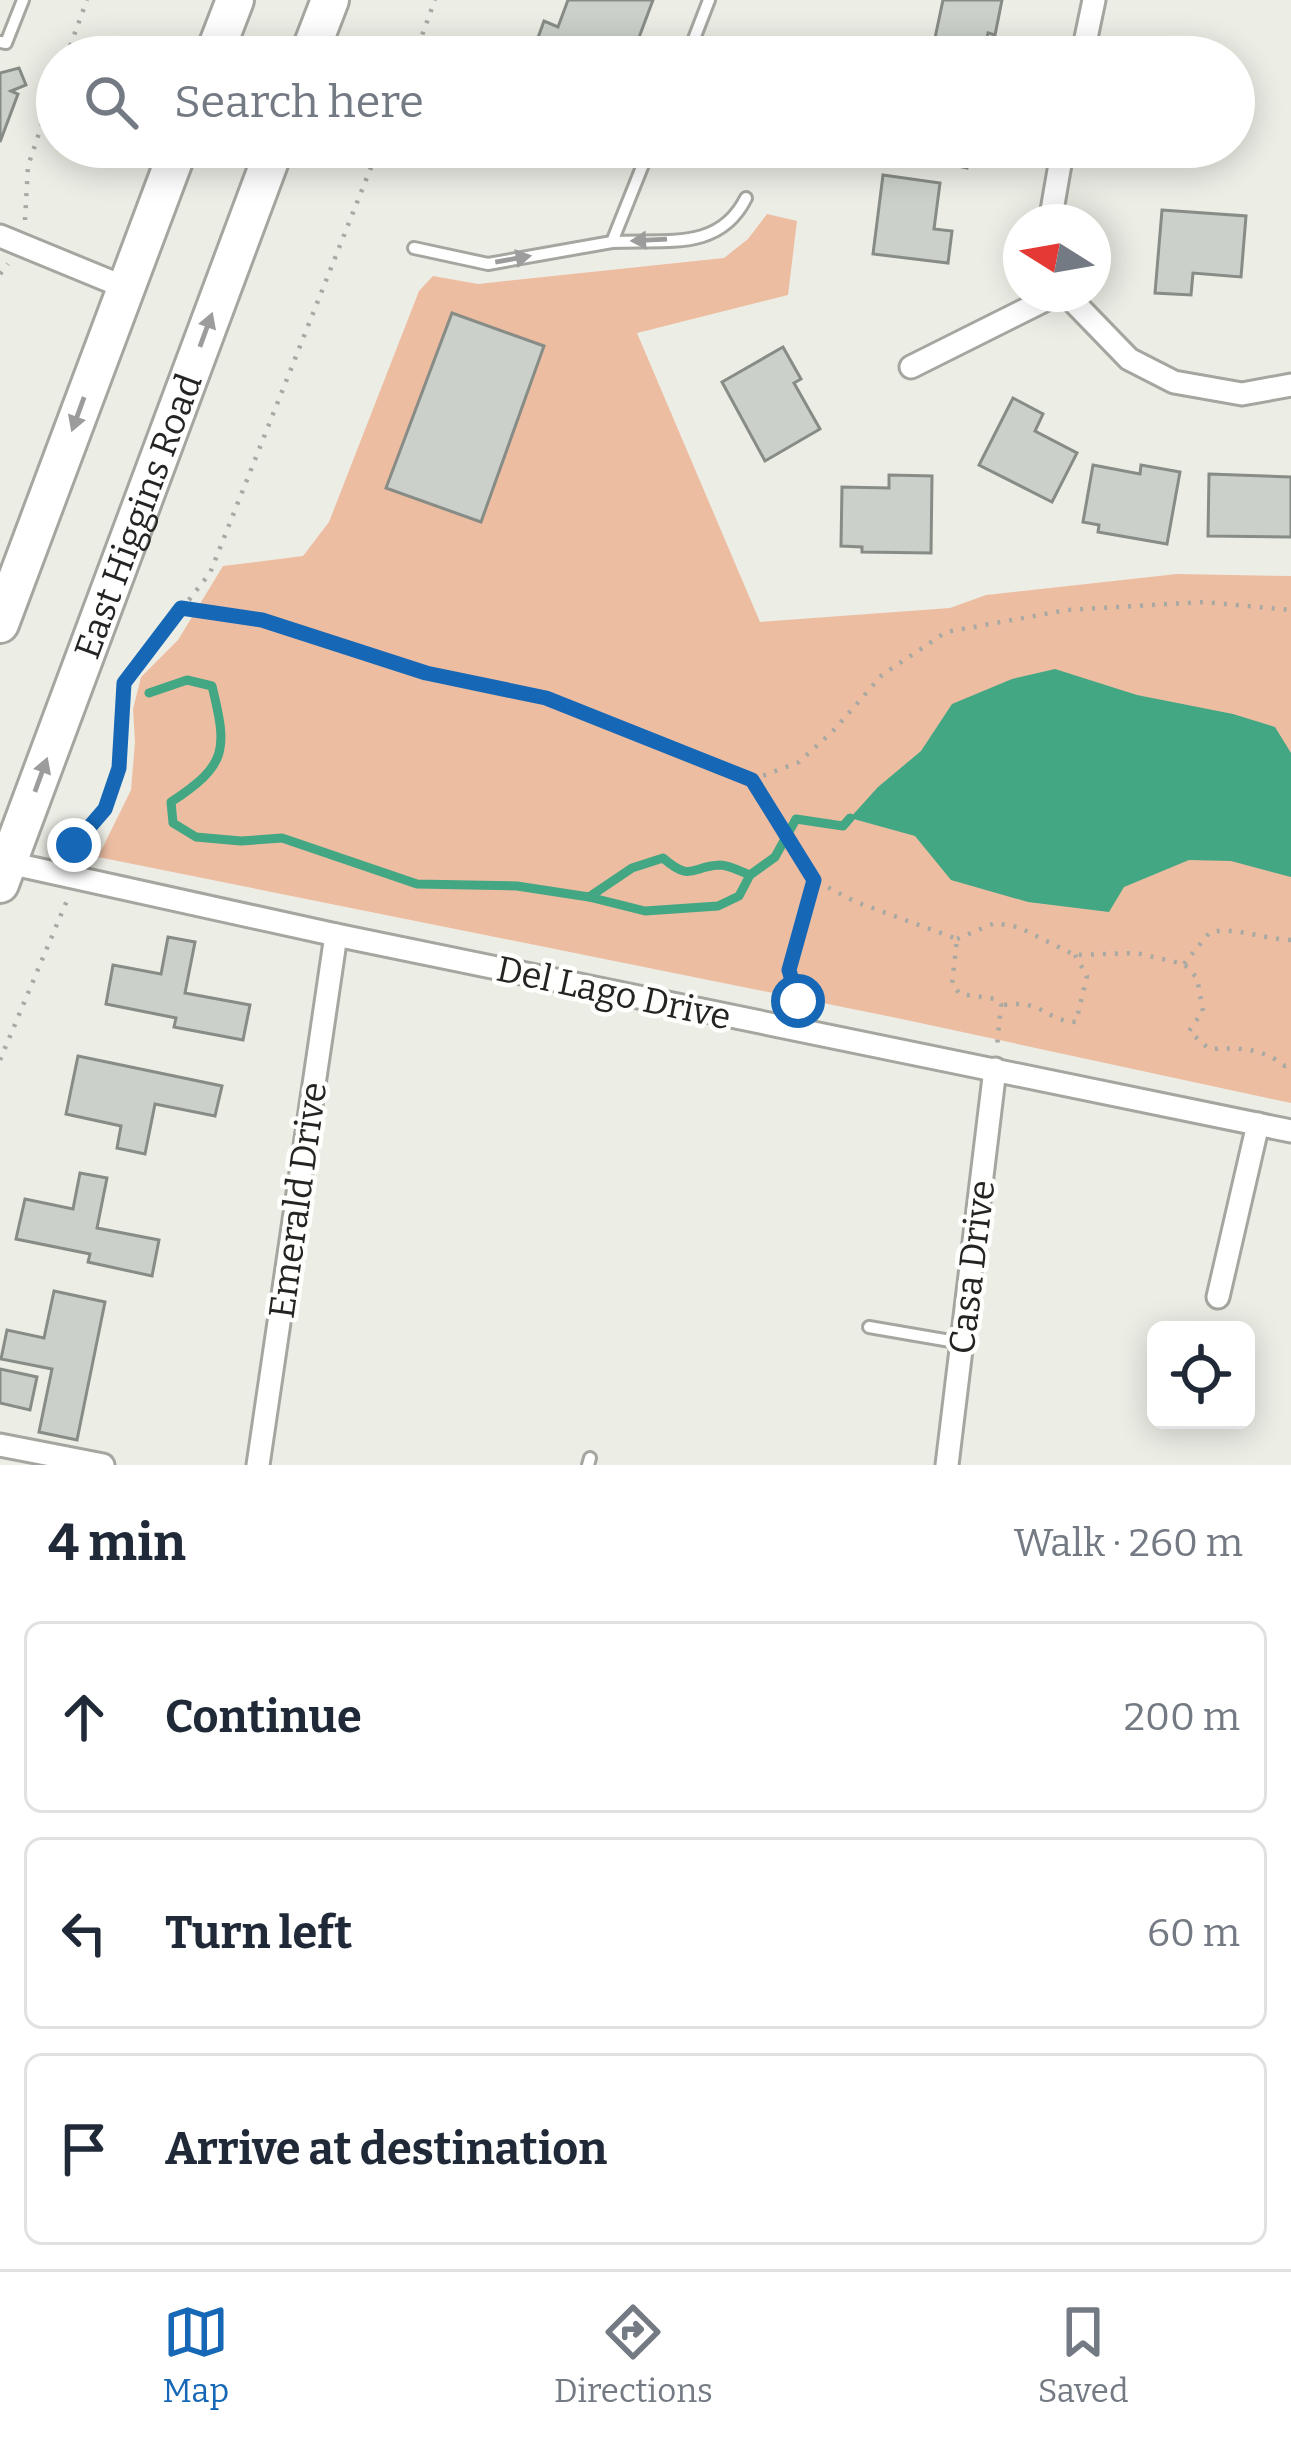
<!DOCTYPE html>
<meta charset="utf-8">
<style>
:root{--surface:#fff;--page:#f2f2f3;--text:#1f2937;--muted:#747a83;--line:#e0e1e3;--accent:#1668b6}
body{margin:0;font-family:Bitter,serif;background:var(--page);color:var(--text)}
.controls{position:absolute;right:36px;bottom:36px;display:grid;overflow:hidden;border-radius:18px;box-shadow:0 6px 30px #0003}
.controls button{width:108px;height:108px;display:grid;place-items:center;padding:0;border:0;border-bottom:3px solid var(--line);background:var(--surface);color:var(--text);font:60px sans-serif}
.compass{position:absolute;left:1003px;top:204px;width:108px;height:108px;border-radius:50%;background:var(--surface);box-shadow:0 6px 30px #0003;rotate:281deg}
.stop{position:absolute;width:36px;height:36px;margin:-27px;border:9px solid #1668b6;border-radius:50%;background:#fff}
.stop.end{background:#1668b6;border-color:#fff;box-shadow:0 3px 12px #0008}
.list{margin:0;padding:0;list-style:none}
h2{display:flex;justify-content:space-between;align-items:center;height:156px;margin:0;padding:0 48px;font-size:51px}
h2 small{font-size:39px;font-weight:400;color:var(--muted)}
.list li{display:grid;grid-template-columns:78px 1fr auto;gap:36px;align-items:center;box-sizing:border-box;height:192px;margin:0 24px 24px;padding:0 24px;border:3px solid var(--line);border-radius:18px}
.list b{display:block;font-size:45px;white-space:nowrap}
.list em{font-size:39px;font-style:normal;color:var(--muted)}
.icon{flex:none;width:66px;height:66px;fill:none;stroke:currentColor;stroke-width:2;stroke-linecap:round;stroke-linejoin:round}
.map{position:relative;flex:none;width:1291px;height:1465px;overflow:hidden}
.search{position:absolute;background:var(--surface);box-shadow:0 6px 30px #0003;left:36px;right:36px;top:36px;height:132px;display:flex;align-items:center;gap:30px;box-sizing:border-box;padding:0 42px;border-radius:66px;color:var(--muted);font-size:45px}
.sheet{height:804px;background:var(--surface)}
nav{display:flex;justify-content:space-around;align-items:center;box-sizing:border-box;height:168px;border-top:3px solid var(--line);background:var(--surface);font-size:33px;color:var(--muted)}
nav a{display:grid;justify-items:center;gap:6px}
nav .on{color:var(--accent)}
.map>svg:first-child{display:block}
.green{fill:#edbda2}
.water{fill:#43a783}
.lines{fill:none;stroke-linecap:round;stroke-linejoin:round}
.stream{stroke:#43a783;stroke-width:9}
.building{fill:#cbd0ca;stroke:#878c86;stroke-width:3}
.lane-casing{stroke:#a6a6a0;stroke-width:16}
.street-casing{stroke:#a6a6a0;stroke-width:27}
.primary-casing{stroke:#a6a6a0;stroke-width:42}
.path{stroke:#a9a9a3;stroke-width:4.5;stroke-dasharray:3 9;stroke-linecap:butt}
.lane{stroke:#fff;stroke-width:10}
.street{stroke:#fff;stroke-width:21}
.primary{stroke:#fff;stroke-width:36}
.oneway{fill:#9c9c9c}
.route{stroke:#1668b6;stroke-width:15}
.labels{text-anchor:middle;stroke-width:9;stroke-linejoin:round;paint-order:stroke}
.street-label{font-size:36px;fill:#242422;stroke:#fffffe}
</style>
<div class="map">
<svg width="1291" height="1465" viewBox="0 0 1291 1465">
<rect width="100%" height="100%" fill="#ecede5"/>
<polygon class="green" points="767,214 797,221 788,295 637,333 760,622 950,608 986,595 1177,574 1291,576 1291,1103 897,1018 98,857 131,790 135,742 133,709 141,677 178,640 223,566 303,556 329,522 419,291 433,276 478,284 724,258 748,239"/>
<polygon class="water" points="1055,669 1137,695 1233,714 1275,727 1291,753 1291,877 1231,861 1189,860 1124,887 1109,912 1028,902 951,880 915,836 850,818 878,787 921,751 952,704 1012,679"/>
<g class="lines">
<g class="stream">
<path d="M149 693 187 680 212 686C228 751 227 765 171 802L173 823 196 837 241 841 282 838 417 884 517 886 589 897 645 911 718 906 739 896 750 875 775 857 796 819 843 826 850 818"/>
<path d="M589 897 632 868 663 858C692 883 691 866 720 865 729 865 742 872 750 875"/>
</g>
</g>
<g class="building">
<polygon points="568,0 653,0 635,48 659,57 531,57 544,21 558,27"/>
<polygon points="943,0 1002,0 995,35 988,33 983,57 931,57"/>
<polygon points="1153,39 1184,46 1182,56 1185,57 1149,57"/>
<polygon points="19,68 26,85 11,91 18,94 0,142 0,73"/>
<polygon points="898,147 972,147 967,168 897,153"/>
<polygon points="883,175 940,183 934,229 952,231 948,263 873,254"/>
<polygon points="1162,210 1246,216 1241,277 1193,273 1191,295 1155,293"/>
<polygon points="452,313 544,346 481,522 386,488"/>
<polygon points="783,347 801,379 794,383 820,429 765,461 722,382"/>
<polygon points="1013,398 1043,414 1035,431 1077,453 1052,502 979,465"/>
<polygon points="1093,465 1140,474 1141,465 1180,472 1167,544 1098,532 1099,525 1083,522"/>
<polygon points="1209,474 1291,477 1291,537 1208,536"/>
<polygon points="889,475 932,476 931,553 862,552 862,547 841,546 842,487 889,488"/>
<polygon points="168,937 195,942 185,993 250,1005 243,1040 174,1027 176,1018 106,1004 113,965 161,974"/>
<polygon points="78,1056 222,1086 215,1116 155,1104 145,1154 117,1148 121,1126 66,1114"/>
<polygon points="80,1173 107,1178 97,1228 159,1240 152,1276 88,1262 90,1254 16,1239 25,1199 73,1209"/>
<polygon points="54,1291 105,1302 77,1440 39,1432 52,1369 1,1359 7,1330 44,1338"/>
<polygon points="0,1369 37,1377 30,1410 0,1403"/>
</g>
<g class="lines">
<defs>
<g id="lane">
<polyline points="0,42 6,43 23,0"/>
<polyline points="687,57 709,0"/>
<path d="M650 147 612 242C666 239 719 252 746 198"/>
<polyline points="414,248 488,264 612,242"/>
<polyline points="869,1327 962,1343"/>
<polyline points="588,1465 590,1458"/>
</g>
<g id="street">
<polyline points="1082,57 1094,0"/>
<polyline points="1050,222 1063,147"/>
<polyline points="0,236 124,287"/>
<polyline points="1066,294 1129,359 1174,382 1242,394 1291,385"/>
<polyline points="911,367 1057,294"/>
<polyline points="9,863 336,935 1291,1131"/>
<polyline points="1218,1297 1258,1124"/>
<polyline points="0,1445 103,1465"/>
<polyline points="258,1465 336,935"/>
<polyline points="947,1465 995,1069"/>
</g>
<g id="primary">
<polyline points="213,57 235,0"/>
<polyline points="308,57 330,0"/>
<polyline points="0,624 179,147"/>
<path id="s1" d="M0 884 275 147"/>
</g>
</defs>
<use href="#lane" class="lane-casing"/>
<use href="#street" class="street-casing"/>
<use href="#primary" class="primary-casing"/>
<g class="path">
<polyline points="66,57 87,0"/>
<polyline points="414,57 435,0"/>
<polyline points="25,220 28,166 57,80"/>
<polyline points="0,274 8,264"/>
<polyline points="181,608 262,620 426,672 546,698 752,780 814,880 856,902 957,939 952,984 960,994 996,999 1001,1005 997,1046"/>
<polyline points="752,780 799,762 833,731 882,675 946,632 1067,610 1203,602 1291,610"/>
<polyline points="73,851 73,845 105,809 119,768 124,683 210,573 379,147"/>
<path d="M957 939 995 923 1018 927 1075 955 1136 953 1184 964 1197 978 1203 1011 1189 1031 1209 1049C1238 1048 1261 1047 1285 1066L1291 1063"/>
<path d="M1184 964 1210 932C1238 927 1262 939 1291 940"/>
<polyline points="798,1001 789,970 814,880"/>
<path d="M1004 1005C1042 999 1046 1021 1076 1022L1087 976 1075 955"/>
<polyline points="0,1060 68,898"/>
</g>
<use href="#lane" class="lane"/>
<use href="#street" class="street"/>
<use href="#primary" class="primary"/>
</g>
<defs><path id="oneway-solid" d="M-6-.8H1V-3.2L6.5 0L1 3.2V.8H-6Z" transform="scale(3)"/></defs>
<g class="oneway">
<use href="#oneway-solid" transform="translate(649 240) rotate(177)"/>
<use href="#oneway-solid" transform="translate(513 259) rotate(-10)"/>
<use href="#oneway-solid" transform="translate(206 330) rotate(-70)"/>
<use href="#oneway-solid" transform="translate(78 414) rotate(110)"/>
<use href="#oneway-solid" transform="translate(41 775) rotate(-70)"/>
</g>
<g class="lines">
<polyline class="route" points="74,845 105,809 119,768 124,683 181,608 262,620 426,673 546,698 752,780 814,880 789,970 798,1001"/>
</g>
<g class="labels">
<g class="street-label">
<text dy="13" stroke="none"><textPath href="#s1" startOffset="393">East Higgins Road</textPath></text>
<text transform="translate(614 992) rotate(12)" y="13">Del Lago Drive</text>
<text transform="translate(297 1200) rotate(-82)" y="13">Emerald Drive</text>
<text transform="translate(971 1267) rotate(-83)" y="13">Casa Drive</text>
</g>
</g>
</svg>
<div class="controls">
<button><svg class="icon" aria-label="locate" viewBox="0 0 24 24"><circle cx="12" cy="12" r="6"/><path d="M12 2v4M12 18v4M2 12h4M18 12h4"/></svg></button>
</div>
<svg class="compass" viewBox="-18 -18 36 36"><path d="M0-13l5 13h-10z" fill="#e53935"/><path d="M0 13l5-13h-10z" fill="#747a83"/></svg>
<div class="stop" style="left:798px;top:1001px"></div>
<div class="stop end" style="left:74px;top:845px"></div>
<div class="search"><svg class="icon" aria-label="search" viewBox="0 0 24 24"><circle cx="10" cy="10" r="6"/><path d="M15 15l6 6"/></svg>Search here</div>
</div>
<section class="sheet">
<h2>4 min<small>Walk · 260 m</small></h2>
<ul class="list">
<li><svg class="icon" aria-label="ahead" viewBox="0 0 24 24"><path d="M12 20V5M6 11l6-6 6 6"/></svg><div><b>Continue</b></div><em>200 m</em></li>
<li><svg class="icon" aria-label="left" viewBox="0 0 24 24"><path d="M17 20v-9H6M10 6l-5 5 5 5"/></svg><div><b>Turn left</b></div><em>60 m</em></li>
<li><svg class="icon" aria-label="arrive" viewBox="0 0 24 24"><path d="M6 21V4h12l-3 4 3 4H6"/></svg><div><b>Arrive at destination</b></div></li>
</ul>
</section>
<nav>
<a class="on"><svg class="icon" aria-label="map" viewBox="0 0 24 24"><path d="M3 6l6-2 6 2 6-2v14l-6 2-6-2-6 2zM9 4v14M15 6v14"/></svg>Map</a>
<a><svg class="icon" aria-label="directions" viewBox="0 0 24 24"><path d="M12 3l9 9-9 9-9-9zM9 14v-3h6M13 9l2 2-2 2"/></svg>Directions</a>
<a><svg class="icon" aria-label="saved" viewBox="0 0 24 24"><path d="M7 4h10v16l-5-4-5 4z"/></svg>Saved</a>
</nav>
